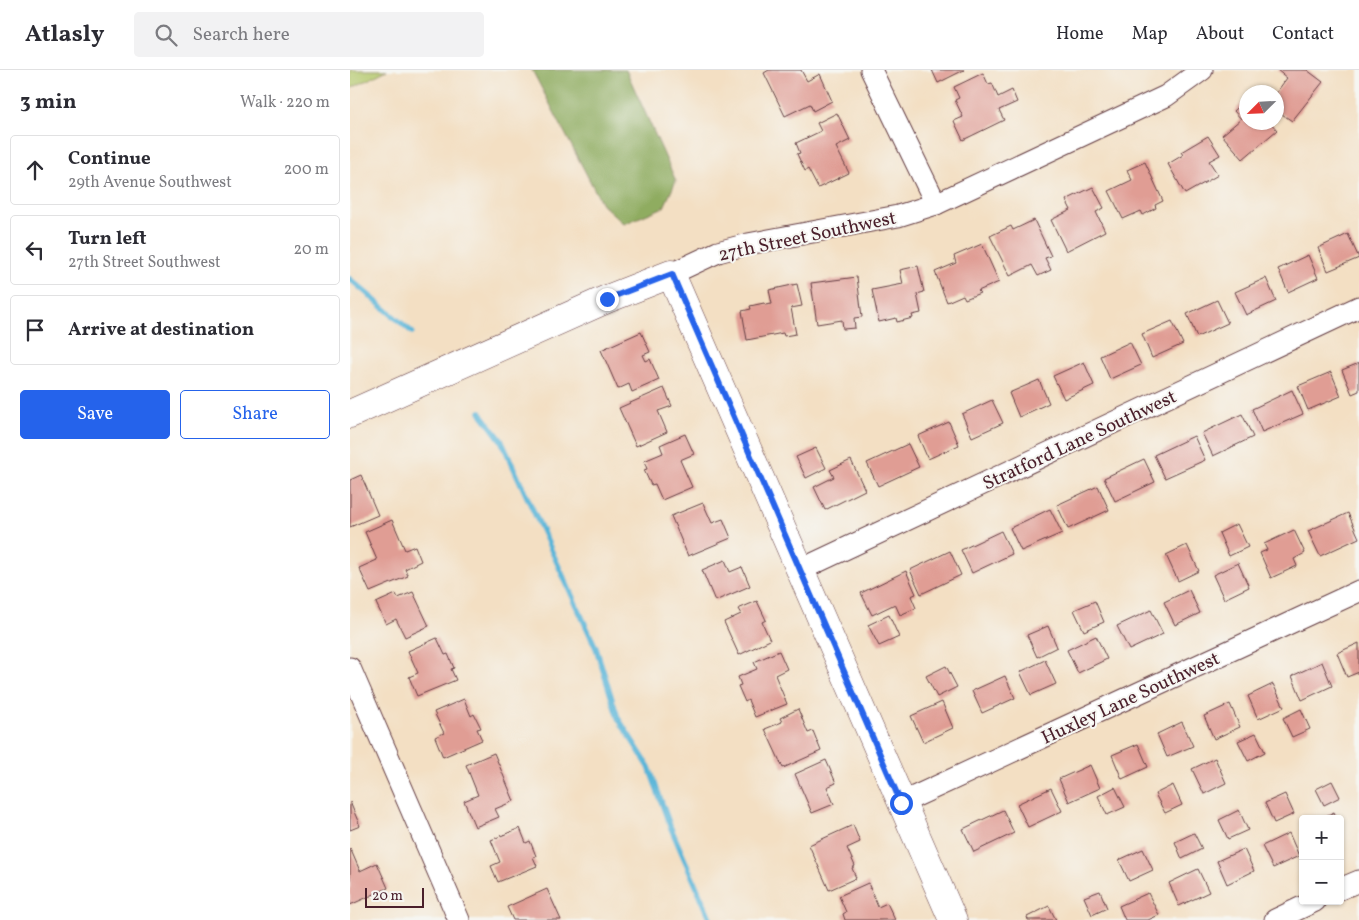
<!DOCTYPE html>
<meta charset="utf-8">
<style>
:root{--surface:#fff;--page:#f2f2f3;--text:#2b2b33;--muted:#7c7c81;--line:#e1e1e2;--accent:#2563eb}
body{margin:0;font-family:Vollkorn,serif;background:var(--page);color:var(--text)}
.controls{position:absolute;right:15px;bottom:15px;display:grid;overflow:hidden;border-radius:5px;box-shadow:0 1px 4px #0004}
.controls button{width:45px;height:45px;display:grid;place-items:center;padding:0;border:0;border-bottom:1px solid var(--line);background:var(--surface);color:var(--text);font:25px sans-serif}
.compass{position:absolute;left:889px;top:15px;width:45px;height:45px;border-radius:50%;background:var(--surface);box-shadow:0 1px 4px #0004;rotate:246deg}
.scale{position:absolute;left:15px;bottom:12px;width:59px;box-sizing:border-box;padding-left:5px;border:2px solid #4a1f2b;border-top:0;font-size:14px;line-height:18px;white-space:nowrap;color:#4a1f2b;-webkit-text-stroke:4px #f6f6f2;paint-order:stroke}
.stop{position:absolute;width:15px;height:15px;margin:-11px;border:4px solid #2563eb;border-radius:50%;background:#fff}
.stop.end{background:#2563eb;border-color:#fff;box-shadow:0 1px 5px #0008}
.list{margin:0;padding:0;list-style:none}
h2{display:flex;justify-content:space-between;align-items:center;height:65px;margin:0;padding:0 20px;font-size:21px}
h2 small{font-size:16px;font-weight:400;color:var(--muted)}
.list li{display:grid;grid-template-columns:32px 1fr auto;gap:15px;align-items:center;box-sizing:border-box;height:70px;margin:0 10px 10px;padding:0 10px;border:1px solid var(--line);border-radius:5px}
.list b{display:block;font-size:19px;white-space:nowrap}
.list p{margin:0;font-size:16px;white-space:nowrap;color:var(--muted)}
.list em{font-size:16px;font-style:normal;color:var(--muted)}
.actions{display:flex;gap:10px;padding:15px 20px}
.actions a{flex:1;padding:11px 0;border:1px solid var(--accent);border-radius:5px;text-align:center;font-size:18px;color:var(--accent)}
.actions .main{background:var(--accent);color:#fff}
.icon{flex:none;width:28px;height:28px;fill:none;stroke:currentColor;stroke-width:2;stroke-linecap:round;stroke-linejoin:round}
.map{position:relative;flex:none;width:1009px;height:850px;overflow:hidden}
header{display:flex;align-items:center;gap:30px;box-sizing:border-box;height:70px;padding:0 25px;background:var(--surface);border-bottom:1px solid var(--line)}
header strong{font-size:24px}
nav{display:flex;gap:28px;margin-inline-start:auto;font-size:18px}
.search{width:350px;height:45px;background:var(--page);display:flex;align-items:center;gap:12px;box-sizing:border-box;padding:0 18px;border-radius:5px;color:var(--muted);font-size:19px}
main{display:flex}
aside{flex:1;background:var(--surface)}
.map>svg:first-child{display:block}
.green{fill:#b4c86c;stroke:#7f744c}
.forest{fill:#8fac60;stroke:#6c6646}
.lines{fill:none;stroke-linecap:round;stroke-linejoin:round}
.stream{stroke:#5ab5d8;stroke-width:5.5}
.building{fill:#e09d94}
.minor-casing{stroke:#633c42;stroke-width:23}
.tertiary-casing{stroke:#633c42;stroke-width:29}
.minor{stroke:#fff;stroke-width:21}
.tertiary{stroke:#fff;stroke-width:28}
.route{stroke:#2563eb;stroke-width:6}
.labels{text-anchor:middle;stroke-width:4;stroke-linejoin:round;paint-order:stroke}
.street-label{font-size:19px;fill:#4a1f2b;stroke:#f6f6f2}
</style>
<header>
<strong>Atlasly</strong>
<div class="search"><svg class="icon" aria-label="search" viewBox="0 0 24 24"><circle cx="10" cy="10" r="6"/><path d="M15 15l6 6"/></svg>Search here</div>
<nav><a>Home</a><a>Map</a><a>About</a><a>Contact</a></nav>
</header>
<main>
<aside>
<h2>3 min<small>Walk · 220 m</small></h2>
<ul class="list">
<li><svg class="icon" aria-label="ahead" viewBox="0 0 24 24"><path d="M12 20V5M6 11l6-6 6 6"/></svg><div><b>Continue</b><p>29th Avenue Southwest</p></div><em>200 m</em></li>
<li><svg class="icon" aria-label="left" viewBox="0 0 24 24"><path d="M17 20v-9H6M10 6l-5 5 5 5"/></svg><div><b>Turn left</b><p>27th Street Southwest</p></div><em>20 m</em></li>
<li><svg class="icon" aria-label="arrive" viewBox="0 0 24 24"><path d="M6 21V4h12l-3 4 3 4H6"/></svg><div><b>Arrive at destination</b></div></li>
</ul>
<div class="actions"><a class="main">Save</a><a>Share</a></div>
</aside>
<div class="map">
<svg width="1009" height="850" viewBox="0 0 1009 850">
<rect width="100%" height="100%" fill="#f6f6f2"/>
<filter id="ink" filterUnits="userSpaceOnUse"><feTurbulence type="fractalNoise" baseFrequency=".02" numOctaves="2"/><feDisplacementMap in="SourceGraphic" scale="10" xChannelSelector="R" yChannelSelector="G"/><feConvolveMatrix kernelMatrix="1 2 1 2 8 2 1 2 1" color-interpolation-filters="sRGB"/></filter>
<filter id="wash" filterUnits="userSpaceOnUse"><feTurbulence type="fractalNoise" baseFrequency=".0096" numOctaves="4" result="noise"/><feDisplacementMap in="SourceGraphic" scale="20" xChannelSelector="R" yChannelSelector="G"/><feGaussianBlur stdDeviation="1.12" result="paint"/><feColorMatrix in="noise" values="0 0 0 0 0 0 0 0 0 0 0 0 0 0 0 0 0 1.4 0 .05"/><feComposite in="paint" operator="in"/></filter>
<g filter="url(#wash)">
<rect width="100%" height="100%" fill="#f3dfc3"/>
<polygon class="green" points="0,0 37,0 0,19"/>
<polygon class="forest" points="182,0 276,0 326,111 314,137 274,154 252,134"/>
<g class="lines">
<g class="stream">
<polyline points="0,209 62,262"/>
<polyline points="130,342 151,370 246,578 268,648 299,697 320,756 361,850"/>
</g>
</g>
<g id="blocks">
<g class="building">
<polygon points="419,0 451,0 457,11 470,4 482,31 463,41 460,34 435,46 414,3"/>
<polygon points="582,0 614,0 588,13"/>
<polygon points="927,0 957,0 973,12 942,51 926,40 926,23 937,8"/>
<polygon points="633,3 638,14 642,13 648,27 662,20 667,32 649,40 654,50 613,70 604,51 613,47 605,30 609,28 604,17"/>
<polygon points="896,30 896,52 920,52 927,60 893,89 872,65 891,49 884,41"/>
<polygon points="487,43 500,70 486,77 499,103 468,118 458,99 455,101 447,84 450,83 446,73 471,61 467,53"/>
<polygon points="858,66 870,85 859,91 868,105 835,124 818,94 833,85 831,82"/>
<polygon points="795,92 813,131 805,135 806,138 793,145 791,141 773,149 759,121 782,110 777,100"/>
<polygon points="743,117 754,138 746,142 755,161 716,181 701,150 721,140 716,130"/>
<polygon points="684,150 701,186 695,188 701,200 688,206 682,195 660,206 640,166 661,156 663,160"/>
<polygon points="998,164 1009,188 978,201 968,178"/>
<polygon points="632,174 649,212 628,221 630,223 615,229 613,225 597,232 585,202 606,193 604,186"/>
<polygon points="958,185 968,208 938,222 928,199"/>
<polygon points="568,196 574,222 567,224 571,243 562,245 563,248 547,252 546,248 529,252 522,220 553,214 550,200"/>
<polygon points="507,207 512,247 504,248 505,258 493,259 492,250 467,254 461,213"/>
<polygon points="916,208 926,231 896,245 885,222"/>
<polygon points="447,214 452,236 441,238 446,264 434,266 433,263 397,270 392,241 401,239 400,236 414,233 415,235 422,234 419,220"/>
<polygon points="867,230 878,253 847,267 837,244"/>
<polygon points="822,251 833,274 802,288 792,264"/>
<polygon points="291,262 300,282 293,285 296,291 300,289 309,310 282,322 279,314 268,319 251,280"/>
<polygon points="780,272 791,295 760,309 750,286"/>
<polygon points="734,292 744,315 714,329 703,306"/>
<polygon points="1009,293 1009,321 1002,324 992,300"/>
<polygon points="981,302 991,326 958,340 948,316"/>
<polygon points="689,310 699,333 669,347 659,323"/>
<polygon points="314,318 322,336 308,341 317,362 286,376 269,338"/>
<polygon points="942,320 953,344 912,362 902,339"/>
<polygon points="642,330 653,353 622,367 612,344"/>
<polygon points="892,344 903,367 863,386 852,363"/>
<polygon points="599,352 609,375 578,389 568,366"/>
<polygon points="335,364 344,384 330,390 342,417 312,430 305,414 301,415 294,400 297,399 294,391 313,383 310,375"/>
<polygon points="844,366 855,390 815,408 804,385"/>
<polygon points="558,374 569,397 528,416 517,393"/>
<polygon points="466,378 476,398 456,408 446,387"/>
<polygon points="794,389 805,412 765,431 754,408"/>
<polygon points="501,390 515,420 475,440 464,417 484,407 480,400"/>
<polygon points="11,405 28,445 0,457 0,410"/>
<polygon points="748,416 759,440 718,459 707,435"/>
<polygon points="353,433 362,453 373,449 381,468 338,486 321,446"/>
<polygon points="700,439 712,463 671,481 660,458"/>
<polygon points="998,443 1009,468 970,486 958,461"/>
<polygon points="42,450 55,480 65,476 71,491 55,499 58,506 20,522 9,498 27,490 15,462"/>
<polygon points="887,454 898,477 879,486 869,463"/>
<polygon points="944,460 955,483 944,489 947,496 921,508 910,483 917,480 914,474"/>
<polygon points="651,461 662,484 622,503 611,480"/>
<polygon points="837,475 849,501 828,511 816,485"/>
<polygon points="600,481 611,505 571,524 560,500"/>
<polygon points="375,490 380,502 392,497 400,516 365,531 352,500"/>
<polygon points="888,493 899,517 874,529 863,505"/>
<polygon points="556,501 566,524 561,526 566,538 550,545 545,534 522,545 511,523"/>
<polygon points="839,520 850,543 825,555 814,532"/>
<polygon points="63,522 79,556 55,567 46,549 36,554 26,533 46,524 48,528"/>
<polygon points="407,531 416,550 412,552 420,570 389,585 374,552 391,544 388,539"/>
<polygon points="745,531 754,552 734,561 724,540"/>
<polygon points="801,540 813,564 779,580 767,556"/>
<polygon points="539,545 549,567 529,576 518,555"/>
<polygon points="698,556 707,577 687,587 677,565"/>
<polygon points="746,566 757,589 728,603 717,580"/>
<polygon points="87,568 95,585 98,584 104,598 101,599 106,610 67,626 59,607 68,603 58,581"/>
<polygon points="1009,573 1009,602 997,607 987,583"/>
<polygon points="429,581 437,599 425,605 437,634 405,647 398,630 395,632 388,616 391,615 388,607 407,599 404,592"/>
<polygon points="695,590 706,614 681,625 670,602"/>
<polygon points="972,592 982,616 952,630 942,606"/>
<polygon points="596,596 607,617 587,627 576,606"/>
<polygon points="655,606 665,628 632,643 622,621"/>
<polygon points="923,614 934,637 908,649 898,626"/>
<polygon points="114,629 121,646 124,644 131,658 127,659 132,670 93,687 85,667 94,663 84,642"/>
<polygon points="592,632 603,658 573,672 561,646"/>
<polygon points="880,634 890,657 864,669 854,646"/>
<polygon points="448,639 458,663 463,661 471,681 433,698 415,659 432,652 430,648"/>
<polygon points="951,639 960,659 942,667 933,648"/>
<polygon points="832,652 843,676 817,687 807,664"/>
<polygon points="906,663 915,682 898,691 888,671"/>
<polygon points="788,674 798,697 772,709 762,685"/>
<polygon points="144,683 164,731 145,739 149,747 125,757 114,731 128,725 116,695"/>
<polygon points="865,688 876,713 854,724 842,699"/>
<polygon points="476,690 486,713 477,717 484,734 462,743 445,704"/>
<polygon points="740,695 750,718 719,732 709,709"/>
<polygon points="982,711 990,727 974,735 966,719"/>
<polygon points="823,715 832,735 815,743 805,724"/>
<polygon points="765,717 775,737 757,745 748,726"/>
<polygon points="701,718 712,741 678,757 667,734"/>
<polygon points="935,724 944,744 924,753 915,733"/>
<polygon points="0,732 10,756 0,760"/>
<polygon points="653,740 664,763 624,782 613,759"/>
<polygon points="889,740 898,760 878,769 869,750"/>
<polygon points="984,742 987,749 970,749"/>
<polygon points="503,755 510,772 497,778 505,796 502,798 506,808 479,820 459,775"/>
<polygon points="170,758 176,773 180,771 186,786 183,787 187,796 148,812 141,796 150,792 141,770"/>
<polygon points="844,763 852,779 832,789 825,772"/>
<polygon points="939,763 949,786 923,798 912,776"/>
<polygon points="0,778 10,801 27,793 38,818 0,835"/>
<polygon points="793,779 803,800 779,811 769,790"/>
<polygon points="894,779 904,801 877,814 867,791"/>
<polygon points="848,799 859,822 829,836 819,813"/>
<polygon points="518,813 528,837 537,833 545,850 495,850 493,844 496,842 489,826"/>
<polygon points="197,819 211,850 163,850 157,837"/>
<polygon points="750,821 757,838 742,845 734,827"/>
<polygon points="798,823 809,845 798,850 775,850 769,836"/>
<polygon points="699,836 706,850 678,850 677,847"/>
</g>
</g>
</g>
<g filter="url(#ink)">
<use href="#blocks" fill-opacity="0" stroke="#633c42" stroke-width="1"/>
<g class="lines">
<defs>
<g id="minor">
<polyline points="521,0 586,134"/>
<polyline points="321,204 368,182 398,174 548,146 586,134 816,26 852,0"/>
<polyline points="450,500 1009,237"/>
<polyline points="0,598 109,850"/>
<polyline points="551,733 1009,521"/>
<polyline points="990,819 1009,811"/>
<polyline points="925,850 965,831"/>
</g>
<polyline id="tertiary" points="0,344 257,229 321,204 603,850"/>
</defs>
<use href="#minor" class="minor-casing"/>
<use href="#tertiary" class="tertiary-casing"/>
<use href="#minor" class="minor"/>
<use href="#tertiary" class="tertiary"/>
</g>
</g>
<g class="lines" filter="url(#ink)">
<polyline class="route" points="257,229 322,204 551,733"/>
</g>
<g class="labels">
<g class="street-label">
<text transform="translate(457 165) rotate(-12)" y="7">27th Street Southwest</text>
<text transform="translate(729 369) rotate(-25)" y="7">Stratford Lane Southwest</text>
<text transform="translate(780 627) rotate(-25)" y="7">Huxley Lane Southwest</text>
</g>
</g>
</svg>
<div class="controls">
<button>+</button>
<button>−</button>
</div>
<svg class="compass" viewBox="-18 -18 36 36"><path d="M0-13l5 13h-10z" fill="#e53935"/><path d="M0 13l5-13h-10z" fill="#7c7c81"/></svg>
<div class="scale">20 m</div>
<div class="stop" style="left:551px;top:733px"></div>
<div class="stop end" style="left:257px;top:229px"></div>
</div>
</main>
